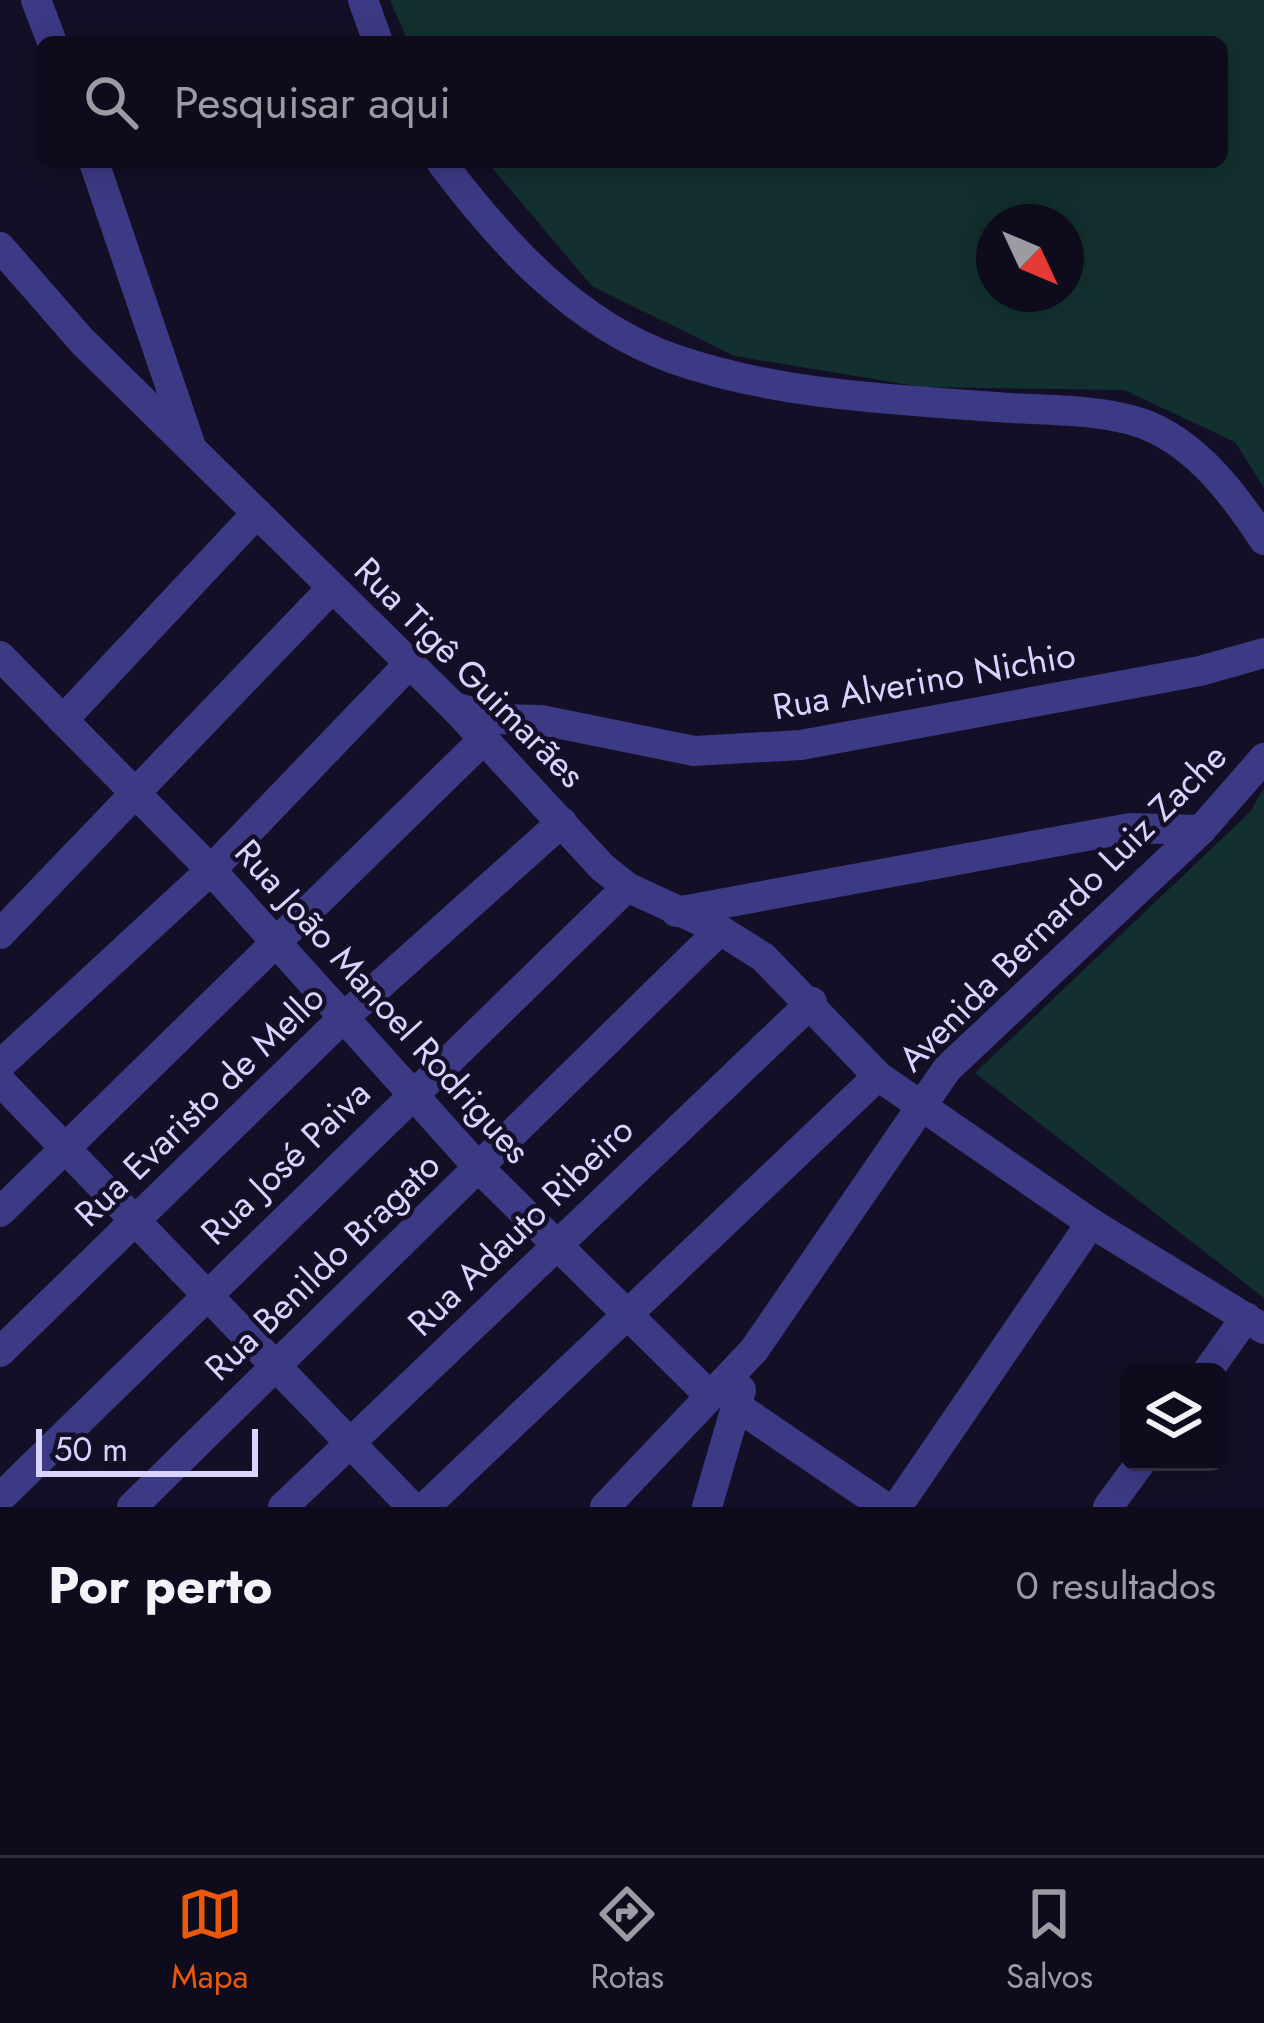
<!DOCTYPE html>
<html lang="pt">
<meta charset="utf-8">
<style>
:root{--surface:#0e0b1c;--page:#171425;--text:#f1f3f6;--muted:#9b9ba3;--line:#2e2b3b;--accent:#ea580c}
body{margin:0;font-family:Jost,sans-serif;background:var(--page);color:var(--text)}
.controls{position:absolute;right:36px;bottom:36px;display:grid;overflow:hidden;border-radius:18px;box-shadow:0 6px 30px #0003}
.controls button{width:108px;height:108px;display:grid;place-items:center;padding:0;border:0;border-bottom:3px solid var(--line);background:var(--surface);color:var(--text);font:60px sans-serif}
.compass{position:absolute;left:976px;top:204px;width:108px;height:108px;border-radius:50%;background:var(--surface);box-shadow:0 6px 30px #0003;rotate:134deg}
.scale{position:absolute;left:36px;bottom:30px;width:222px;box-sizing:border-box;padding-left:12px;border:6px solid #d9d4ff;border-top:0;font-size:33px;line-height:42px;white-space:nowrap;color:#d9d4ff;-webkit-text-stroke:9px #130f26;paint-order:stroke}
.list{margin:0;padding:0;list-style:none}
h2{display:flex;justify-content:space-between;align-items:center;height:156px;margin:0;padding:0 48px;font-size:51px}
h2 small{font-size:39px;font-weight:400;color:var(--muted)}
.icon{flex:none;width:66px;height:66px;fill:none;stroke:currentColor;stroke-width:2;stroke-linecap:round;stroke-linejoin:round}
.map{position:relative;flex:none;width:1264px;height:1507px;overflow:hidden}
.search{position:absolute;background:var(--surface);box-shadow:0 6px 30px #0003;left:36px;right:36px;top:36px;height:132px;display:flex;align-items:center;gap:30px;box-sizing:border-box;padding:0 42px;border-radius:18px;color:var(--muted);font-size:45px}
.sheet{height:348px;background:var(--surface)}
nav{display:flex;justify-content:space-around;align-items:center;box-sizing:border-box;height:168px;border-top:3px solid var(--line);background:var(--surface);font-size:33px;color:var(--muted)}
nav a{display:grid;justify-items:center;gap:6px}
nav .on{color:var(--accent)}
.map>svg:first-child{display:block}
.green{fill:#12302f;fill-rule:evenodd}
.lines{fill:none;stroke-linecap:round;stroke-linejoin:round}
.minor{stroke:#3d3a85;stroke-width:30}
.tertiary{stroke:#3d3a85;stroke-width:30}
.labels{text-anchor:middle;stroke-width:9;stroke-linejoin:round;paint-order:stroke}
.street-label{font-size:36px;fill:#d9d4ff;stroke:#130f26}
</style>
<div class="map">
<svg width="1264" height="1507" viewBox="0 0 1264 1507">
<rect width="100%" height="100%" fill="#130f26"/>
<g class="green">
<path d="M390 0H1264V488L1235 442 1124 390 922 387 734 356 592 286 487 162H1222V42H408ZM994 222H1066V294H994Z"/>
<polygon points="1264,788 1264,1298 975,1073 1250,812"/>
</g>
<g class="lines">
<g class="minor">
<polyline points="36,0 52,42"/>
<polyline points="94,162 190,444"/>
<polyline points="0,247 82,341 454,707 602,867 627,887 720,930 763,957 878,1076 1091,1223 1264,1329"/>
<polyline points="0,656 211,870 479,1168 710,1396"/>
<polyline points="454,707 496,719 541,720 694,751 801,745 1200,671 1264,653"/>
<polyline points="63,720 257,513"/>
<polyline points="676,912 1130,828 1201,830"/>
<polyline points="0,934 332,588"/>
<polyline points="0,1065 211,870 409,664"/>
<polyline points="0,1081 412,1507"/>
<polyline points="0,1212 483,740"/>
<polyline points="0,1352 343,1018 562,822"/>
<polyline points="1207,1372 1246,1317"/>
<polyline points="735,1405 885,1507"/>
<polyline points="0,1498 627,887"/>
<polyline points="132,1507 720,930"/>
<polyline points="283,1507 812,1002"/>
<polyline points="425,1507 878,1076"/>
<polyline points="605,1507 754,1350"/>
<polyline points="707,1507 741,1390"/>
<polyline points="897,1507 1091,1223"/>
<polyline points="1108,1507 1141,1462"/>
</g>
<g class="tertiary">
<polyline points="363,0 378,42"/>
<path d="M441 162C502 243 575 324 674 359 778 395 887 399 996 407 1043 411 1096 408 1141 423 1195 442 1234 494 1264 540"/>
<polyline points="754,1350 947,1069 1201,830 1264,758"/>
</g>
</g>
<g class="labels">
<g class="street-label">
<text transform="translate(470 672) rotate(45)" y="13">Rua Tigê Guimarães</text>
<text transform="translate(924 680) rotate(-10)" y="13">Rua Alverino Nichio</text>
<text transform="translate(1062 907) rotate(-45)" y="13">Avenida Bernardo Luiz Zache</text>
<text transform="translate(383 1001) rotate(48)" y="13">Rua João Manoel Rodrigues</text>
<text transform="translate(199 1105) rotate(-44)" y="13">Rua Evaristo de Mello</text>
<text transform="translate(285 1162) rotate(-44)" y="13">Rua José Paiva</text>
<text transform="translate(520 1226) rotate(-44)" y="13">Rua Adauto Ribeiro</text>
<text transform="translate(322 1266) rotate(-44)" y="13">Rua Benildo Bragato</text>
</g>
</g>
</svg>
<div class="controls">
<button><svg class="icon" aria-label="layers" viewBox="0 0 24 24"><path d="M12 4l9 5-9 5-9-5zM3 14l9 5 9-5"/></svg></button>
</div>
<svg class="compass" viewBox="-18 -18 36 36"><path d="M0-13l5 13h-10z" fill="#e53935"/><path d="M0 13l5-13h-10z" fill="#9b9ba3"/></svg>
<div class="scale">50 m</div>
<div class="search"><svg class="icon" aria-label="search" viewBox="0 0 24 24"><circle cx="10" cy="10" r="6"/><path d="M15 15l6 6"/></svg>Pesquisar aqui</div>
</div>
<section class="sheet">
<h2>Por perto<small>0 resultados</small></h2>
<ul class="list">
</ul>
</section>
<nav>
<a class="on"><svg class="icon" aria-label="map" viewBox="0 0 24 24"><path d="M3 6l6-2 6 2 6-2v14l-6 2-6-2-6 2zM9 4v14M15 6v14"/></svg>Mapa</a>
<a><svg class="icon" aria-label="directions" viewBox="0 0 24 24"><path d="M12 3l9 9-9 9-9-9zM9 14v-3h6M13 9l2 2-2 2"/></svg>Rotas</a>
<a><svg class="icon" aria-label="saved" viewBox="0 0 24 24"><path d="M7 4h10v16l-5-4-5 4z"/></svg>Salvos</a>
</nav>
